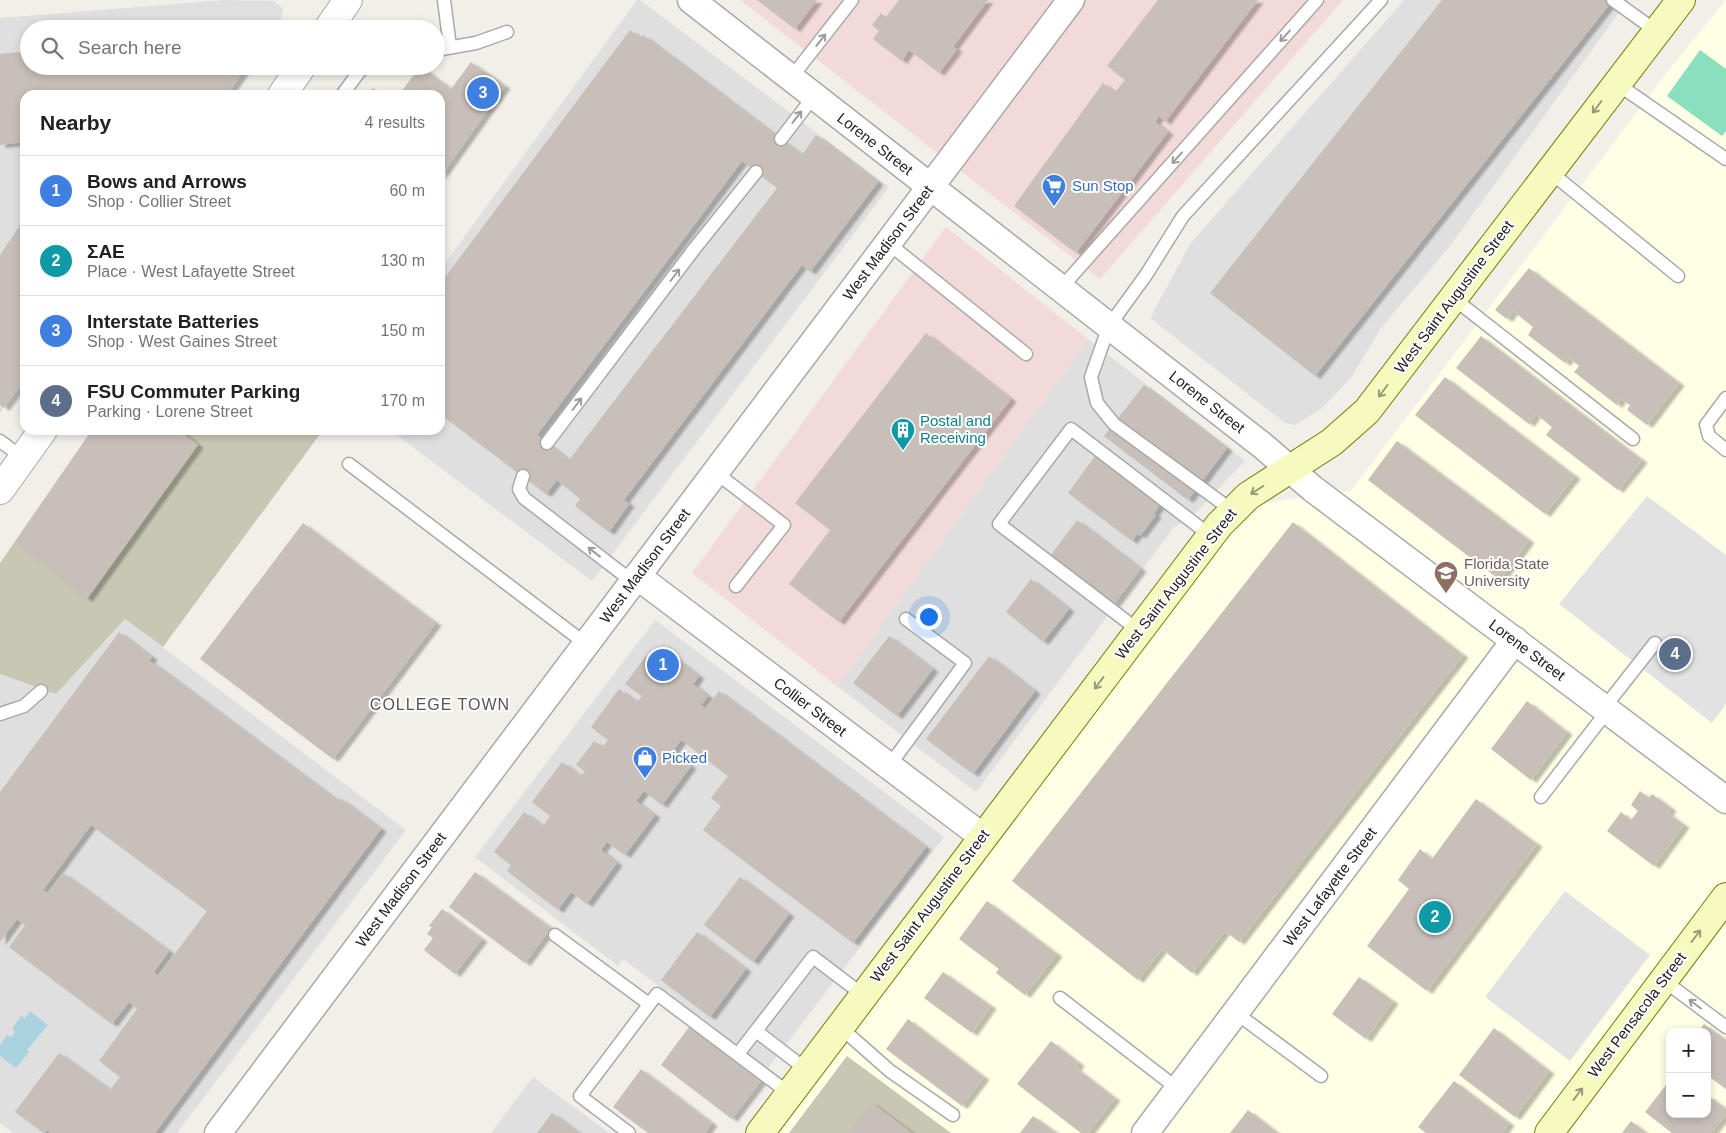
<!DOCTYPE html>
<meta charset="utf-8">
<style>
:root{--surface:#fff;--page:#f2f2f2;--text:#202124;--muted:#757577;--line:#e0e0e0;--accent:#d40000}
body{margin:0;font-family:Helvetica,sans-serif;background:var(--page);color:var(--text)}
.controls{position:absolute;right:15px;bottom:15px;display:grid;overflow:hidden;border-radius:10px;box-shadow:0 2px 8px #0003}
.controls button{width:45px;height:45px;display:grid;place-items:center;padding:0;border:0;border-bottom:1px solid var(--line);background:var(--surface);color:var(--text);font:25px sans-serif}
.you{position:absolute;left:928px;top:616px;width:18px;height:18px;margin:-12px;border:4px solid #fff;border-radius:50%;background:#1a73e8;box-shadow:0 0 0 8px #1a73e833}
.badge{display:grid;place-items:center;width:32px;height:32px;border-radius:50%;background:var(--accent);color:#fff;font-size:16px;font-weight:700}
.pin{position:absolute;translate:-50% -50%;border:2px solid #fff;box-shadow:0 1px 5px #0006}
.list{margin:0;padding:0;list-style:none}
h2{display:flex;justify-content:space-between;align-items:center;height:65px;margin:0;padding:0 20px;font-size:21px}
h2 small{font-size:16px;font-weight:400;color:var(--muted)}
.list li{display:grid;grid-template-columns:32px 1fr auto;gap:15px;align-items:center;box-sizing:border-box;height:70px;padding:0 20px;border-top:1px solid var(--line)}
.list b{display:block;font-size:19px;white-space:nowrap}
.list p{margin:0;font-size:16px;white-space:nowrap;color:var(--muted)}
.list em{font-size:16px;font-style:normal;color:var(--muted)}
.icon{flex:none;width:28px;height:28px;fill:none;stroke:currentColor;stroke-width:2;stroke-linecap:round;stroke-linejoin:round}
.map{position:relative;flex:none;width:1726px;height:1133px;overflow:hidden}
.search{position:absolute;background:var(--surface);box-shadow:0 2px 8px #0003;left:20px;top:20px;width:425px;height:55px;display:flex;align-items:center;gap:12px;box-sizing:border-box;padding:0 18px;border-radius:28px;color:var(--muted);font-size:19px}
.panel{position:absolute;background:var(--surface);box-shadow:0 2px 8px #0003;left:20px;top:90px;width:425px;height:345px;border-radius:15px}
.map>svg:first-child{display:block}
.residential{fill:#e0dfdf}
.commercial{fill:#f2dad9}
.education{fill:#ffffe5;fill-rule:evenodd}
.construction{fill:#c7c7b4}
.pitch{fill:#88e0be}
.parking{fill:#e2e2e2}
.water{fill:#aad3df}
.building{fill:#c7bfb8;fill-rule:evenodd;filter:url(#shadow)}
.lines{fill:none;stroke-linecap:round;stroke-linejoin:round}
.service-casing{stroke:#a9a9a9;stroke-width:15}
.minor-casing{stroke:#a9a9a9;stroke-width:29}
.tertiary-casing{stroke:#a9a9a9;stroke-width:30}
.secondary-casing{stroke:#707d05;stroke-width:30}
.service{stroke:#fff;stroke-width:12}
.minor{stroke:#fff;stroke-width:26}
.tertiary{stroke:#fff;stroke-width:28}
.secondary{stroke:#f7fabf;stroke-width:28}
.oneway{stroke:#9c9c9c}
.oneway2{stroke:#979978}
.labels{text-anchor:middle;stroke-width:4;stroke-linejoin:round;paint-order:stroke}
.street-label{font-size:15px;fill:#222;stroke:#fff}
.shop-label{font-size:15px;fill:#366cbe;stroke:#fff;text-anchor:start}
.culture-label{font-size:15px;fill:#0d838f;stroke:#fff;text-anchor:start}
.education-label{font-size:15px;fill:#785e54;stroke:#fff;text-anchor:start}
.neighbourhood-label{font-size:16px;letter-spacing:1px;fill:#555;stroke:#fff}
</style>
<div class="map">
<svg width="1726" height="1133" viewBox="0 0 1726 1133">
<defs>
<filter id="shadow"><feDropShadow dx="5.5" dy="3" stdDeviation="1" flood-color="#0004"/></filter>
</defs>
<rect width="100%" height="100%" fill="#f2efe9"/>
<g class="residential">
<polygon points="225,0 274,1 283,9 281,20 274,29 29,29 29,66 247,66 227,95 25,95 25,379 0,413 0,18"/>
<polygon points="637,0 640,0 889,187 592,581 390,430 440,430 440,270"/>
<polygon points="1404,0 1628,0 1450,246 1381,328 1351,378 1321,409 1295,425 1285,423 1150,318 1190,244"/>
<polygon points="1088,339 1245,461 1192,516 1174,527 976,792 837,686"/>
<polygon points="125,619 406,830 177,1133 13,1133 0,1123 0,674 56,694"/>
<polygon points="655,620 944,837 768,1068 623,959 618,966 475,857"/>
<polygon points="533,1077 609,1133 491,1133"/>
</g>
<g class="commercial">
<polygon points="740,0 1343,0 1100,279"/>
<polygon points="946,227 1088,339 837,686 692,573"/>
</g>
<path class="education" d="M1726 0V1133H760L1233 511 1278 501 1351 491 1667 72ZM1670 1032H1707V1114H1670Z"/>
<g class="construction">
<polygon points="92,430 323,430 163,647 125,619 56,694 0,674 0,563"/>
<polygon points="847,1056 951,1133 789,1133"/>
</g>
<polygon class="pitch" points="1700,50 1726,69 1726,131 1722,136 1667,96"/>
<g class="parking">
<polygon points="1647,496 1726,555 1726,704 1712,723 1559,604"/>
<polygon points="1565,891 1650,955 1570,1061 1485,997"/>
</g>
<polygon class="water" points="30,1011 48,1025 27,1050 29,1052 16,1068 0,1056 0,1045 7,1035 11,1037 15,1032 12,1029 21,1016 25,1018"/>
<g class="building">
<polygon points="757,0 817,0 795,29"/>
<polygon points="899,0 988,0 953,47 957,49 939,73 909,50 902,61 873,39 879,31 872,25 881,13 886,17"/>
<polygon points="1158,0 1258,0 1165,122 1159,116 1155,122 1168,132 1076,253 1014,206 1103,83 1115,92 1125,80 1107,66"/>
<polygon points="1442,0 1613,0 1315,376 1210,293"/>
<polygon points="253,24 256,29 225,29 225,28"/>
<path d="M630 30 641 38 643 35 802 155 816 135 878 182 810 272 802 265 624 500 629 504 609 532 575 506 580 499 557 480 546 494 440 414V284ZM742 161 777 188 569 460 537 435Z"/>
<polygon points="29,51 29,66 247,66 227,95 25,95 25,142 0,145 0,54"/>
<polygon points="471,62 505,86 440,177 440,95 399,95 420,66 451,89"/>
<polygon points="373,88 383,95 368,95"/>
<polygon points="25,218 25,379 4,408 0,405 0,255"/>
<polygon points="1529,268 1679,383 1647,425 1627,410 1630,405 1621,399 1617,405 1574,372 1579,366 1569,358 1565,363 1528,335 1533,327 1513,311 1507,319 1495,310"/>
<polygon points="926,333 1011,399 839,622 789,584 830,530 795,503"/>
<polygon points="1481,336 1642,460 1618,490 1546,435 1552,427 1536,414 1529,424 1456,368"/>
<polygon points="1445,377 1575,476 1545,514 1415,415"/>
<polygon points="1144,385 1227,448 1188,500 1104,436"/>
<polygon points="92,430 185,430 183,433 198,445 87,599 15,542"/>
<polygon points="1397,441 1529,540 1500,580 1368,480"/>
<polygon points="1095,456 1160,505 1154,513 1156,515 1140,536 1138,533 1132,541 1068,493"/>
<polygon points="1077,520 1141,569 1114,605 1050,556"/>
<polygon points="1293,522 1463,655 1239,942 1225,931 1192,973 1162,949 1138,980 1012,881"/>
<polygon points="303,523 436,623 333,759 200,659"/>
<polygon points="1031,579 1069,609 1043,642 1006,612"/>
<path d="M119 632 152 657 149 661 157 666 338 801 340 798 381 829 155 1133H51L47 1130 44 1133 15 1112 59 1053 110 1090 120 1077 99 1061 137 1009 129 1002 112 1024 9 947 25 925 17 919 0 942V792ZM91 825 207 911 158 976 154 972 169 951 63 873 48 893 43 890Z"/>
<polygon points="889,636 933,669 897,716 853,683"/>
<polygon points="658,652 669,653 699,676 693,684 708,696 701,705 706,709 719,691 926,847 853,943 703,830 721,806 711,798 728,776 681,740 673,751 691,766 662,805 644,791 636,801 655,815 625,855 607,842 601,850 617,863 587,904 571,892 558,910 507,871 511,865 494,852 524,812 543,826 550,816 532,802 562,762 581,776 585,771 576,765 594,741 603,747 608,740 591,727 619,689 637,702 642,696 625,684 645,657"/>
<polygon points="989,656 1035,691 973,774 926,739"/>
<polygon points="1527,701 1567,732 1531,780 1491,749"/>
<polygon points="1640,791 1649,798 1652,794 1671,808 1668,813 1684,825 1654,866 1607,831 1621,812 1631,820 1638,811 1631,805"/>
<polygon points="1476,799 1537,844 1427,991 1367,946 1409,889 1398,880 1420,849 1432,859"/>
<polygon points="475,872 551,928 525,963 449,907"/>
<polygon points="740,877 789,914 753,962 704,925"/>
<polygon points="987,901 1057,954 1025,995 996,973 999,969 959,939"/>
<polygon points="442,909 482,939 455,974 424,950 433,938 427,934 432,927 429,926"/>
<polygon points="697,932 746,969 710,1017 661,980"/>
<polygon points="943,972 991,1006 972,1033 924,998"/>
<polygon points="1359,977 1393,1001 1366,1039 1332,1014"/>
<polygon points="908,1019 984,1077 962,1106 886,1049"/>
<polygon points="1704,1024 1726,1040 1726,1089 1707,1075 1707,1032 1698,1032"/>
<polygon points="689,1027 761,1081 732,1119 661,1065"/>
<polygon points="1494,1028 1549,1071 1515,1117 1459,1075"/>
<polygon points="1051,1041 1079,1063 1076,1068 1115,1098 1088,1133 1081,1133 1017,1084"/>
<polygon points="641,1069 712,1123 705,1133 648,1133 613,1107"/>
<polygon points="1670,1080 1670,1114 1707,1114 1707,1095 1726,1109 1726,1114 1711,1133 1672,1133 1645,1112"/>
<polygon points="1454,1081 1509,1123 1502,1133 1426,1133 1418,1127"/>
<polygon points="871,1102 912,1133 848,1133"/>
<polygon points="1248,1110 1278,1133 1230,1133"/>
<polygon points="552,1113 579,1133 537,1133"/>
<polygon points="1033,1116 1057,1133 1020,1133"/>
<polygon points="1631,1121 1646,1133 1622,1133"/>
</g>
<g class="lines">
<defs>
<g id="service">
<polyline points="444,0 450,47"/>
<polyline points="1613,0 1656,31"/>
<polyline points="436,50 476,43 507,32"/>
<polyline points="791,78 852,0"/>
<polyline points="1616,83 1726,159"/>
<polyline points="342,95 359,72 366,66"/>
<polyline points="781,139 814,96"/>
<polyline points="1549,171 1678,276"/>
<polyline points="888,243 1026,354"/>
<polyline points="1061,288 1317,0"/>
<polyline points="1453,298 1633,439"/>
<polyline points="1726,398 1706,425 1709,436 1726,450"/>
<polyline points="0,441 23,458"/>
<polyline points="547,443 695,248 756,172"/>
<polyline points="349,464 586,644"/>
<polyline points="715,472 784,525 736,586"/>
<polyline points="523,476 519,489 524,498 633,582"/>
<polyline points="1233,511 1114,424 1097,403 1091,377 1109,326 1146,275 1183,216 1381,0"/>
<polyline points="1138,630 999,524 1071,429 1211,536"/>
<polyline points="1604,708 1655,643"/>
<polyline points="0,714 24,706 41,691"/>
<polyline points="889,766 965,663 906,619"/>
<polyline points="1541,797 1608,710"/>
<polyline points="555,935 649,1004"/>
<polyline points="1663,980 1726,1027"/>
<polyline points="1060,998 1178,1089"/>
<polyline points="1236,1013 1321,1076"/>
<polyline points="840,1027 890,1071 953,1115"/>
<polyline points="756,1031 807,1070"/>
<polyline points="738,1054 813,957 863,995"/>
<polyline points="629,1133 580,1096 657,994 790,1094"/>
</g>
<g id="minor">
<polyline points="691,0 1263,446 1313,489 1726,800"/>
<polyline points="637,576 983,837"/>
<polyline points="218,1133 1071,0"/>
<polyline points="1145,1133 1515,640"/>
</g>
<g id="tertiary">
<polyline points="328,29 348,0"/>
<polyline points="282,95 302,66"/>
<polyline points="0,490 43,430"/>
</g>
<g id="secondary">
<polyline points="760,1133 1219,525 1248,496 1332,442 1367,411 1681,0"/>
<polyline points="1549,1133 1726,897"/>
</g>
</defs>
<use href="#service" class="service-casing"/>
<use href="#minor" class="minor-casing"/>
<use href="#tertiary" class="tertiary-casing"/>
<use href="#secondary" class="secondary-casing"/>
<use href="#service" class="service"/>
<use href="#minor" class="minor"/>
<use href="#tertiary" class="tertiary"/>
<use href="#secondary" class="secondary"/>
</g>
<defs><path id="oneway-shaft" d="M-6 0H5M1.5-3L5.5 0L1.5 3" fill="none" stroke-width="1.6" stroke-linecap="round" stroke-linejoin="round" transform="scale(1.25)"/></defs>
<g class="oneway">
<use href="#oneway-shaft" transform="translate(1285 36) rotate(132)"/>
<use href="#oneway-shaft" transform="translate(821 40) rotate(-52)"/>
<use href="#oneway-shaft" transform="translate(797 117) rotate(-52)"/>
<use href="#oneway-shaft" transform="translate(1177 158) rotate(132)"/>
<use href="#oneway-shaft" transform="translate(675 275) rotate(-53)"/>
<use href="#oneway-shaft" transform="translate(577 404) rotate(-53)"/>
<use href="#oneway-shaft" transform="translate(594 552) rotate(-142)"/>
<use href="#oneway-shaft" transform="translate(1695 1004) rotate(-143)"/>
</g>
<g class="oneway2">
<use href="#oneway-shaft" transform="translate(1597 107) rotate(127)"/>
<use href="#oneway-shaft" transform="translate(1383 391) rotate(127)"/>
<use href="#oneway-shaft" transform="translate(1257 490) rotate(148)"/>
<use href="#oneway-shaft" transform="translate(1099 683) rotate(127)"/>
<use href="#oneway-shaft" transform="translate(1696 936) rotate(-53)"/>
<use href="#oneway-shaft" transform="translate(1578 1094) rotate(-53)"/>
</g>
<defs>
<symbol id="supermarket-pin" viewBox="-11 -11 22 30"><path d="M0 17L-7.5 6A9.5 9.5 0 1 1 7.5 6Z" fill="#3f7fe0" stroke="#fff"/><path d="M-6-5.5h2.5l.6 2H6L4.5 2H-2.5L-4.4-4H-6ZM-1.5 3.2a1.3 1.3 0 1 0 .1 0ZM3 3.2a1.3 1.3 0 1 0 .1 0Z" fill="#fff"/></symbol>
<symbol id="building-pin" viewBox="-11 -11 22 30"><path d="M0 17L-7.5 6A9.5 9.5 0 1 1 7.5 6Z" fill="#0f9aa8" stroke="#fff"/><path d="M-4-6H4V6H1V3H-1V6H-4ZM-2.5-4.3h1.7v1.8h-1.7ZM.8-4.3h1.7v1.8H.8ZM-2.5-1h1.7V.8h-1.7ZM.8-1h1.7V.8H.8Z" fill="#fff"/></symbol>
<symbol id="university-pin" viewBox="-11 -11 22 30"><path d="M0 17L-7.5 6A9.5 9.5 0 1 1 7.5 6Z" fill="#8d6e63" stroke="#fff"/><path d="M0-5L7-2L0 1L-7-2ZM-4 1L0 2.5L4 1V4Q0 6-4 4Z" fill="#fff"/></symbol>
<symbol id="shop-pin" viewBox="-11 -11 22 30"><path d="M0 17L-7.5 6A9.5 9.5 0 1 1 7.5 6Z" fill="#3f7fe0" stroke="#fff"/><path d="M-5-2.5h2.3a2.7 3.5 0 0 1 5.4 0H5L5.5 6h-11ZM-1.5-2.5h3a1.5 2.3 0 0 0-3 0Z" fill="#fff"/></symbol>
</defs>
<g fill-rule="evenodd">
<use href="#supermarket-pin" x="1040" y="172" width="28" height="38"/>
<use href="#building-pin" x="889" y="416" width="28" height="38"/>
<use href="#university-pin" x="1432" y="559" width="28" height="38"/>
<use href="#shop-pin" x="631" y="744" width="28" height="38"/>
</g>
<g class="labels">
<g class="street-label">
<text transform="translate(875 144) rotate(38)" y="5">Lorene Street</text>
<text transform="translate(888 243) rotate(-53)" y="5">West Madison Street</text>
<text transform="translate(1454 297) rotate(-53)" y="5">West Saint Augustine Street</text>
<text transform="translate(1207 402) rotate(38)" y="5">Lorene Street</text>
<text transform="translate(645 566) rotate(-53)" y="5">West Madison Street</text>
<text transform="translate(1176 584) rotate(-52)" y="5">West Saint Augustine Street</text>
<text transform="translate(1527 650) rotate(37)" y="5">Lorene Street</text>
<text transform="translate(810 707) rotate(37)" y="5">Collier Street</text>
<text transform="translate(1330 887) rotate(-53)" y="5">West Lafayette Street</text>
<text transform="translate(401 890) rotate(-53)" y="5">West Madison Street</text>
<text transform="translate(930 906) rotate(-53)" y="5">West Saint Augustine Street</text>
<text transform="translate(1637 1015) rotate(-53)" y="5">West Pensacola Street</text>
</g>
<g class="shop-label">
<text x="1072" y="191">Sun Stop</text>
<text x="662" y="763">Picked</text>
</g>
<g class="culture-label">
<text x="920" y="426">Postal and<tspan x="920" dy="17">Receiving</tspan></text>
</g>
<g class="education-label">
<text x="1464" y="569">Florida State<tspan x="1464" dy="17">University</tspan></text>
</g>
<g class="neighbourhood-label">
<text x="440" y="710">COLLEGE TOWN</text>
</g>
</g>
</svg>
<div class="controls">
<button>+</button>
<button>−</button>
</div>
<div class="you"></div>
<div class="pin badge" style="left:663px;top:665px;background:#3f7fe0">1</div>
<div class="pin badge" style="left:1435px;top:917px;background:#0f9aa8">2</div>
<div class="pin badge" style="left:483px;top:93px;background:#3f7fe0">3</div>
<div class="pin badge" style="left:1675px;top:654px;background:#5c6f8a">4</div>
<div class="search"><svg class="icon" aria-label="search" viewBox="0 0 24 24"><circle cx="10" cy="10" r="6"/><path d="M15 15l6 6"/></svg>Search here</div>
<section class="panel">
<h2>Nearby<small>4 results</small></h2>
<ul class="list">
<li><span class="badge" style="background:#3f7fe0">1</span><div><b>Bows and Arrows</b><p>Shop · Collier Street</p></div><em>60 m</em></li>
<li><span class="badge" style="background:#0f9aa8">2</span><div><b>ΣΑΕ</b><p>Place · West Lafayette Street</p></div><em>130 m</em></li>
<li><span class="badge" style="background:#3f7fe0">3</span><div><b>Interstate Batteries</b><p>Shop · West Gaines Street</p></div><em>150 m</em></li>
<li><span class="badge" style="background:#5c6f8a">4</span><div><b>FSU Commuter Parking</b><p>Parking · Lorene Street</p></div><em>170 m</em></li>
</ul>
</section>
</div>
